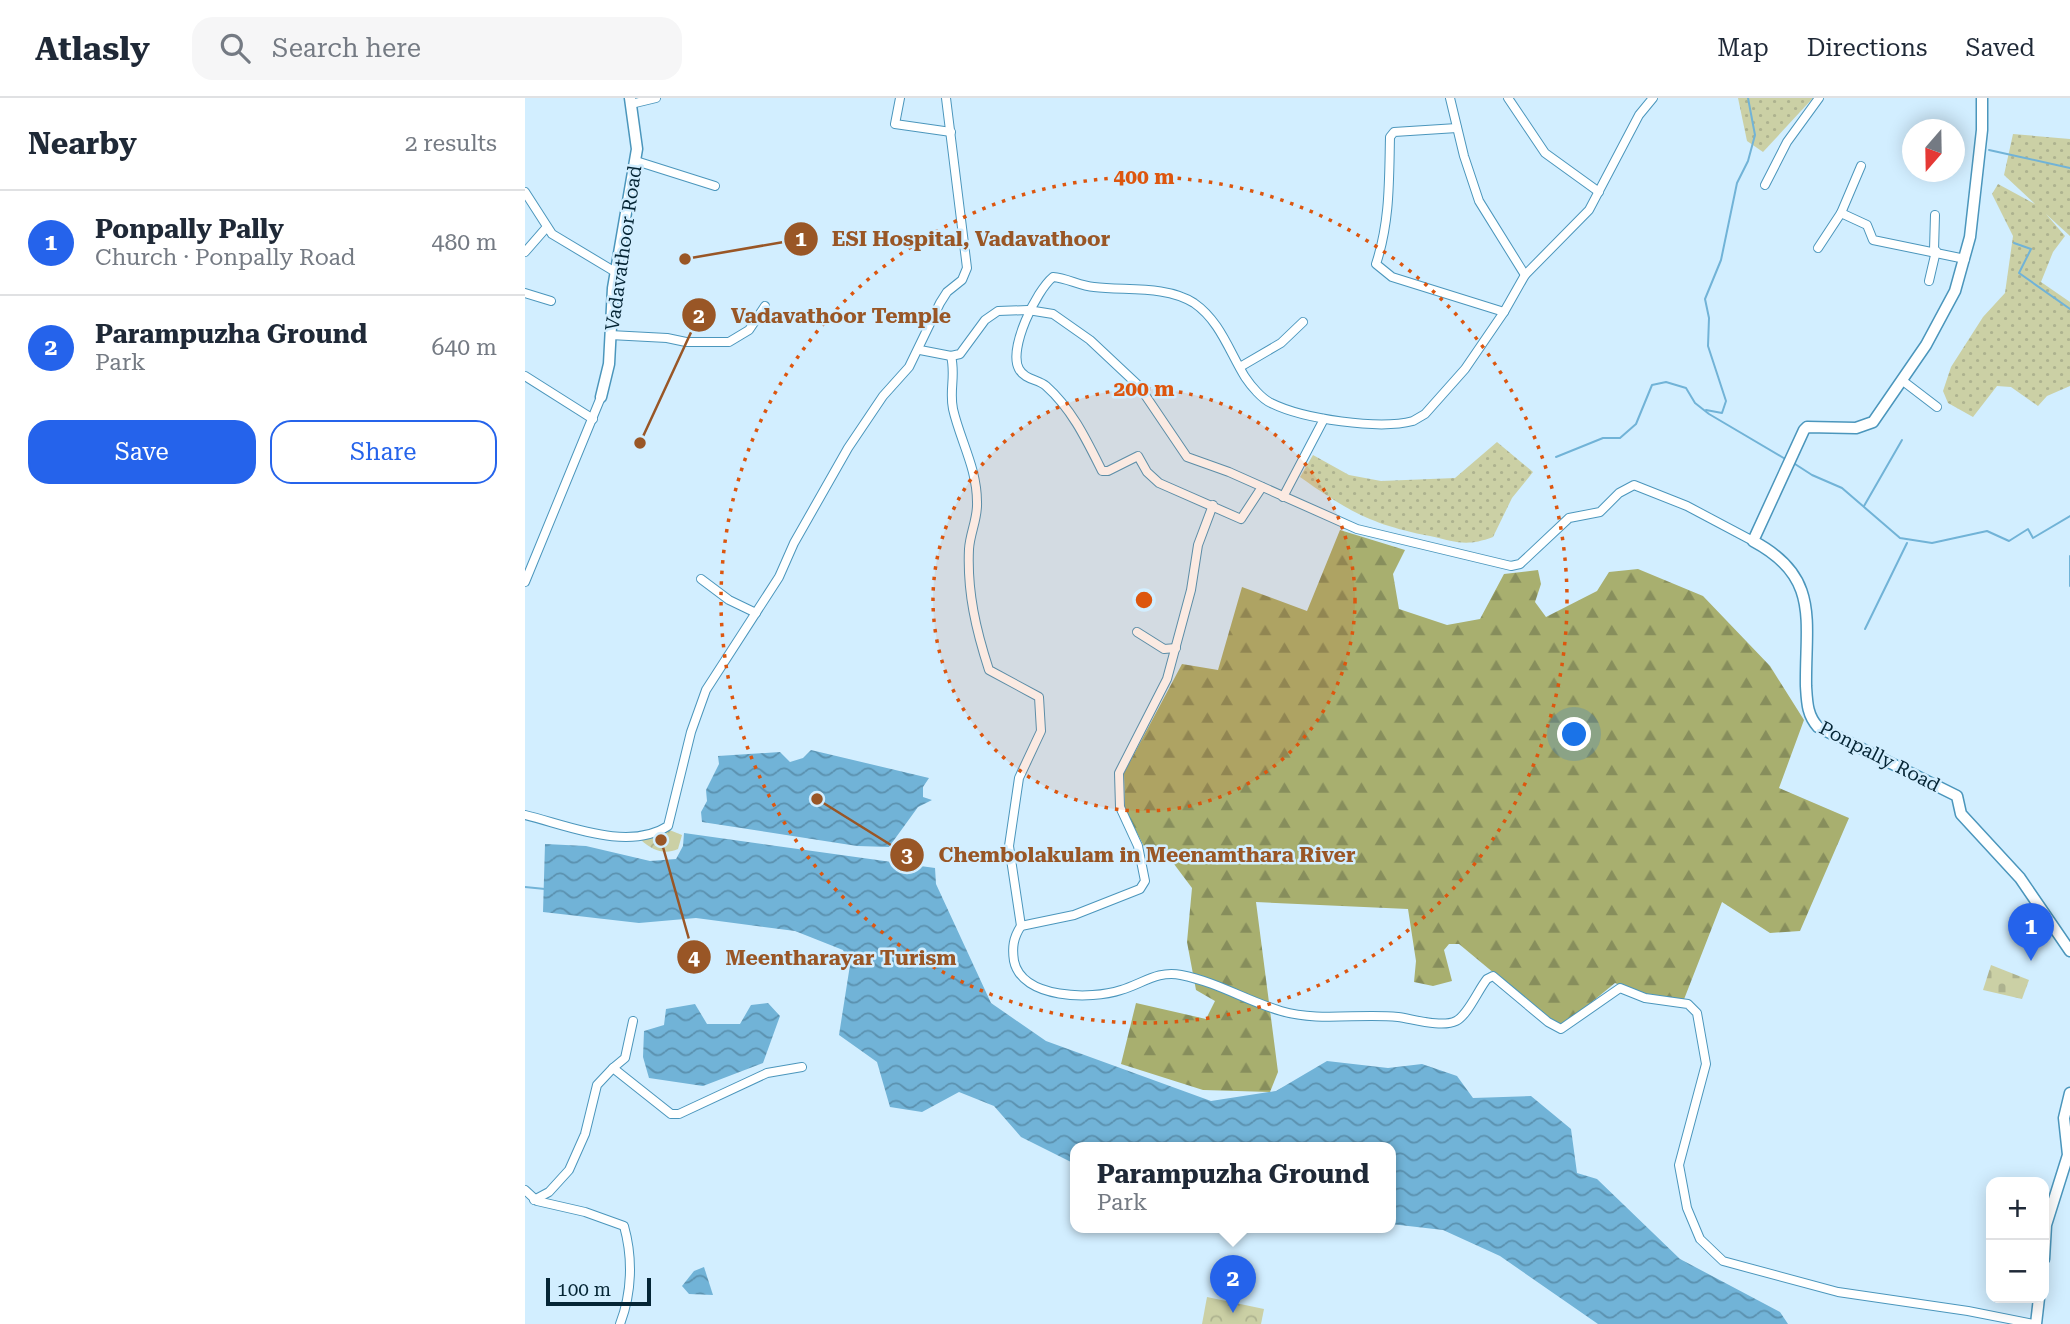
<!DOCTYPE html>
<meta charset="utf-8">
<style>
:root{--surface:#fff;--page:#f6f6f7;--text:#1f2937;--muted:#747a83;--line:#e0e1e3;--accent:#2563eb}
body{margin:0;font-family:"Roboto Serif",serif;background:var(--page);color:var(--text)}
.controls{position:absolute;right:21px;bottom:21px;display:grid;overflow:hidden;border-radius:14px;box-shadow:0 4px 18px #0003}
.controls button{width:63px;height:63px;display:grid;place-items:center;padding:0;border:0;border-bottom:2px solid var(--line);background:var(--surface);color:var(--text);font:35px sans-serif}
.compass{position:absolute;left:1377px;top:21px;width:63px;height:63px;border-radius:50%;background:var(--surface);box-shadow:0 4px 18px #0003;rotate:200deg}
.scale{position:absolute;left:21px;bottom:18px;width:105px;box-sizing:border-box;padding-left:7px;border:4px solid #052535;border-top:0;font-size:19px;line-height:24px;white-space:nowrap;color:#052535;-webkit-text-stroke:5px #d2eeff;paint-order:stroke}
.you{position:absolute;left:1050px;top:637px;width:24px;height:24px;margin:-18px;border:5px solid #fff;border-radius:50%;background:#1a73e8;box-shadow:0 0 0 10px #1a73e833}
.badge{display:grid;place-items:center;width:46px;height:46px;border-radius:50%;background:var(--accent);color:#fff;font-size:23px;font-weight:700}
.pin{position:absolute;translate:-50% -58px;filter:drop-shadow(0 2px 4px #0008)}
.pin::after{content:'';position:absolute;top:37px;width:24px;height:21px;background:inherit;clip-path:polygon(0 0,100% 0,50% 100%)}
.popup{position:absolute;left:545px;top:1044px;width:326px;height:91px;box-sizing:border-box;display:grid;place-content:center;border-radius:14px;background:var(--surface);filter:drop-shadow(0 2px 5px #0005);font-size:23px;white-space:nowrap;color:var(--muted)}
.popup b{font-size:26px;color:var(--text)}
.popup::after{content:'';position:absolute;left:50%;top:100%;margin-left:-14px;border:14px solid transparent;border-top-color:var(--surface)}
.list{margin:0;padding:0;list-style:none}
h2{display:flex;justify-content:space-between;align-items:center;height:91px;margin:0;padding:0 28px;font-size:30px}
h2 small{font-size:23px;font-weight:400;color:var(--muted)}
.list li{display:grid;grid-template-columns:46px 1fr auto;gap:21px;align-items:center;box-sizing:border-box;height:105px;padding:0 28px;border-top:2px solid var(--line)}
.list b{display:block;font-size:26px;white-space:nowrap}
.list p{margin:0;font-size:23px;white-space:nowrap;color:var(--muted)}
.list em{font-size:23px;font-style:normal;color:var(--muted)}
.actions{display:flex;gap:14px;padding:21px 28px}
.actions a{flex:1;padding:16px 0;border:2px solid var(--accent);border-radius:21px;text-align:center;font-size:24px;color:var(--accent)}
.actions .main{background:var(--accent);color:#fff}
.icon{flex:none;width:38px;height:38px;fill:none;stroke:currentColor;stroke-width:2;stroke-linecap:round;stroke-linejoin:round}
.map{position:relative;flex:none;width:1545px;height:1226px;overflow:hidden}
header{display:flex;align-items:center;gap:42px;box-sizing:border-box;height:98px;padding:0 35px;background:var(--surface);border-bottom:2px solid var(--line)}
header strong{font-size:33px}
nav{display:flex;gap:38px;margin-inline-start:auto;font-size:24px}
.search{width:490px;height:63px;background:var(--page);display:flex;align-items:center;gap:18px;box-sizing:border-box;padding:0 24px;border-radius:21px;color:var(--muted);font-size:26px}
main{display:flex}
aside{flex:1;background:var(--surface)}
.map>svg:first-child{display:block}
.grass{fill:url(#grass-dots)}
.forest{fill:url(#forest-firs)}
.cemetery{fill:url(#cemetery-stones)}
.park{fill:url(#park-crowns)}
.water{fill:url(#water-waves)}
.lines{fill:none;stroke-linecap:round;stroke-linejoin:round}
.stream{stroke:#71b3d7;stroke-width:2}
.minor-casing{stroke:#4b96bc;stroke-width:10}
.secondary-casing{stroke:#4b96bc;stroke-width:13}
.minor{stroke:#fff;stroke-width:8}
.secondary{stroke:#fff;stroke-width:10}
.ring{fill:none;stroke:#dd560e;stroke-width:3.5;stroke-dasharray:3.5 7}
.labels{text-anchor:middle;stroke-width:5;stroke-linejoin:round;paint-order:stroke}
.street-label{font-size:19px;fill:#052535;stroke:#d2eeff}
.centre{fill:#dd560e;stroke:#d2eeff;stroke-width:3.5}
.ring-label{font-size:21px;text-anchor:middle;font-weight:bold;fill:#dd560e;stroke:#d2eeff;stroke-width:5;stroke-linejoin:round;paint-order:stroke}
.leader{fill:none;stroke:#995626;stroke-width:2.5}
.callout-dot{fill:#995626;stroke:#d2eeff;stroke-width:2.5}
.mark-label{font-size:21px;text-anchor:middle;font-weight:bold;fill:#fff}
.callout-label{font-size:21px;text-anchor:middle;font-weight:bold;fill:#995626;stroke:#d2eeff;stroke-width:5;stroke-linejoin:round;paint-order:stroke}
</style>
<header>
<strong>Atlasly</strong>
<div class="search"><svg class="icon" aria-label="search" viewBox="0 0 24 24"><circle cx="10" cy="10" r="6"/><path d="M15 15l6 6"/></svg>Search here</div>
<nav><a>Map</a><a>Directions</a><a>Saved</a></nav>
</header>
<main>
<aside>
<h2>Nearby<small>2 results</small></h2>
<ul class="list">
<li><span class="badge">1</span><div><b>Ponpally Pally</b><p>Church · Ponpally Road</p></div><em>480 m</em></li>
<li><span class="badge">2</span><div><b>Parampuzha Ground</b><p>Park</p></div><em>640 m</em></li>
</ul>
<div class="actions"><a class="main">Save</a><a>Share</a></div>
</aside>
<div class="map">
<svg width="1545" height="1226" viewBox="0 0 1545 1226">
<defs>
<pattern id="grass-dots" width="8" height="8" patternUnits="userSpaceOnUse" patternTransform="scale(1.75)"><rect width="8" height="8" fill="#cbd0a5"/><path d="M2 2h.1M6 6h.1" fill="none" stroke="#adb28f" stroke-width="1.8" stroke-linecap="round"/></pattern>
<pattern id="forest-firs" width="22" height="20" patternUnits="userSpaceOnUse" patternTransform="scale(1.75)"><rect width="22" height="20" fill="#a8af6f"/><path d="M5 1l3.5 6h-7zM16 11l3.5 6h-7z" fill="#878e5c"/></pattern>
<pattern id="cemetery-stones" width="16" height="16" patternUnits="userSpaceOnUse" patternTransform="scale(1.75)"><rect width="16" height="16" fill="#cbd0a5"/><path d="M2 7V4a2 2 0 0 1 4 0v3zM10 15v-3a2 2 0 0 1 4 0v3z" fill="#adb28f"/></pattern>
<pattern id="park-crowns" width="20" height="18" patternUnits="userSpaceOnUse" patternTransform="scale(1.75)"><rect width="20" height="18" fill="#cbd0a5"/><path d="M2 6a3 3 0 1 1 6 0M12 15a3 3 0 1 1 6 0" fill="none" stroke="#adb28f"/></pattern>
<pattern id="water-waves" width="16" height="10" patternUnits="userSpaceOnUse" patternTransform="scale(1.75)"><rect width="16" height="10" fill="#71b3d7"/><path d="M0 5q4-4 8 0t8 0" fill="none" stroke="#5b91af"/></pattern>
</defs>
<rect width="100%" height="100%" fill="#d2eeff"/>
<g class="grass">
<polygon points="1213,0 1288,0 1238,54 1222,43"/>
<polygon points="1488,36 1545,41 1545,138 1521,116 1540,138 1528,154 1516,184 1545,204 1545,288 1522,298 1513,308 1486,289 1472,288 1448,319 1423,305 1418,293 1426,269 1458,219 1480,195 1488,138 1467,96 1473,86 1510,106 1479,77"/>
<path d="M972 344 1008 374 987 400 968 439C941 449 932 444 905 438 847 427 823 413 775 379L788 357 824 377 856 383 930 380Z"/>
</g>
<polygon class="forest" points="815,432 880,452 868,476 874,511 922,527 955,521 979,476 1013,472 1016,486 1010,504 1021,519 1072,493 1084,474 1113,471 1178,498 1245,568 1279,622 1254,690 1324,720 1275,833 1245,835 1197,804 1156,909 1090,885 1035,930 934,846 924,846 919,852 927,883 908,888 889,884 891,863 883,811 731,804 753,974 745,994 678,992 596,966 611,905 681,921 690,903 671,892 662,844 667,790 649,766 623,756 600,712 599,675 657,566 693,572 717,489 782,513"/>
<polygon class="cemetery" points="1466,867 1504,882 1497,901 1458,892"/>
<g class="park">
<path d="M142 731 157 737 153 751C140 757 128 753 116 742L132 738Z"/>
<polygon points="682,1199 739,1211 736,1226 677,1226"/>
</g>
<g class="water">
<polygon points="286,652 404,680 398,689 398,699 407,702 393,709 364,749 332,748 177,724 176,714 182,703 181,692 194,666 193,658 255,654 265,664 278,660"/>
<polygon points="159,735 410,770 411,786 466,905 521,943 686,1003 751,993 802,963 863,970 897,966 932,978 948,1000 1006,998 1046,1031 1052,1075 1072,1081 1155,1161 1255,1214 1263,1226 1073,1226 975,1158 918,1132 866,1126 866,1049 550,1049 550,1066 496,1039 469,1008 434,994 397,1014 365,1009 352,964 314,937 325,867 318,852 270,833 171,820 114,825 18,814 20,746 61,748 125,763 151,761 158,748"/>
<polygon points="243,905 255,918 238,965 178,988 124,980 118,959 119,933 139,927 141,911 170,906 182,926 215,926 226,907"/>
<polygon points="179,1169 188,1197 164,1196 157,1188 169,1173"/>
</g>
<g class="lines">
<g class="stream">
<polyline points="1464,52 1545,70"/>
<polyline points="1489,145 1506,151 1494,175 1545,211"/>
<polyline points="1181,312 1197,315 1201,303 1183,248 1184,220 1180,201 1196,162 1212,85 1223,63 1230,37 1223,0"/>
<polyline points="1031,359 1078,340 1095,340 1111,326 1127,287 1141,284 1161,290 1170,305 1184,316 1262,362"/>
<polyline points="1270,366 1287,377 1317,390 1375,440 1407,445 1462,433 1484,443 1503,431 1508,440 1545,418"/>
<polyline points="1339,408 1377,342"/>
<polyline points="1545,458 1545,488"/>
<polyline points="1340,531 1382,445"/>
<polyline points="0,789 20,791"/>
</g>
<defs>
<g id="minor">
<polyline points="375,0 370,26 426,34"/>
<polyline points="925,0 939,58 954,103 1000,177"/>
<polyline points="983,0 1020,55 1074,94"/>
<polyline points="106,6 131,0"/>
<path d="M932 30 869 34 865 39C864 83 865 124 851 166L867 179 979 214"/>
<polyline points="111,63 190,88"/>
<polyline points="1240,87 1262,44 1294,0"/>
<polyline points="0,94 27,136 92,175"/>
<polyline points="1316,115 1342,127 1348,142 1440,161"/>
<polyline points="1293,150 1316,115 1336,68"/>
<polyline points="1409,152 1410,117"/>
<polyline points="0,154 21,130"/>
<polyline points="1404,183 1411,153"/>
<polyline points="0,195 26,203"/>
<polyline points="85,237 142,240 161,244 204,244 224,232 240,208"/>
<polyline points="395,252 426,258 435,256 460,222 473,213 503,212 528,216 565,242 614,288 662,359 704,374 832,431 986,468 995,466 1044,420 1075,414 1094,395 1109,387 1162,408 1228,443"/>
<path d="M426 258C431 278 424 292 428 311 435 342 452 370 452 404 453 420 445 435 444 451 442 494 451 532 464 572L514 599 516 633 494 680 484 748 496 828"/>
<polyline points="715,269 756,245 778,224"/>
<polyline points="0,278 68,321"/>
<polyline points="1378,283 1412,309"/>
<path d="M737 389 716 421 634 385 622 374 613 358 583 373H577C562 343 547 311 521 288 513 281 500 282 494 271 483 251 511 193 528 179 542 180 555 188 569 189 600 193 641 187 669 205 695 223 704 253 720 279 726 288 737 301 746 305 778 321 854 332 888 323L900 316 940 271 979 214 1000 177 1064 112 1114 17 1128 0"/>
<polyline points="758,399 799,321"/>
<path d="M688 407 673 447 666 492 642 581 594 675 595 709 613 748 620 783 615 791 549 817 496 828C488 840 487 850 489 863 497 901 566 902 596 892 617 886 633 872 656 877 692 884 722 903 756 913 794 924 834 915 873 919 888 921 917 930 931 923 943 917 953 892 962 881L968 878 1023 924 1036 931 1095 890 1120 900 1163 906 1172 915 1181 966 1154 1067 1162 1110 1175 1141 1198 1163 1313 1194 1443 1213 1509 1226"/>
<polyline points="176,481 204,502 231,515"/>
<polyline points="0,484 76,299"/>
<polyline points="612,534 639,551 651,550"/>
<path d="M0 717C42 727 103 754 143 728L166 634 181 592 254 479 269 445 323 350 358 298 384 269 415 205 422 194 437 182 442 170 421 0"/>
<polyline points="88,970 100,960 108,923"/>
<path d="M0 1092 12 1103 60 1114 99 1128C108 1160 107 1195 95 1226"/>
<polyline points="9,1102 24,1094 44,1072 60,1036 72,987 88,970 146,1016 154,1016 242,975 277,969"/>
</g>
<g id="secondary">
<path d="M1457 0V32L1445 139 1430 193 1401 247 1348 324 1331 330 1282 329 1279 332 1228 443C1296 479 1280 523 1281 588 1282 604 1282 617 1293 629L1432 698 1436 716 1495 780 1545 853"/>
<polyline points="76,299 84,266 88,190 112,51 105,0"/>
<polyline points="1519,1161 1521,1127 1543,1057 1539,1020 1545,995"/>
<polyline points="1511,1226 1514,1200"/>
</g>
</defs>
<use href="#minor" class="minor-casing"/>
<use href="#secondary" class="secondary-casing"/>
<use href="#minor" class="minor"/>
<use href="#secondary" class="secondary"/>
</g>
<circle cx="619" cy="502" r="211" fill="#dd560e" fill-opacity=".12"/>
<g class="ring">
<circle cx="619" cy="502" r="211"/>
<circle cx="619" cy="502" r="423"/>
</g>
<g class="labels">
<g class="street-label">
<text transform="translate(98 150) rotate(-82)" y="7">Vadavathoor Road</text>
<text transform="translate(1355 658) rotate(27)" y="7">Ponpally Road</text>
</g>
</g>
<circle cx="619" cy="502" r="10" class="centre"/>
<g class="ring-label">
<text x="619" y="86">400 m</text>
<text x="619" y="298">200 m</text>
</g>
<path class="leader" d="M160 161L276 141M115 345L174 217M292 701L382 757M136 742L169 859"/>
<g class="callout-dot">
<circle cx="160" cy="161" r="7"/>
<circle cx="115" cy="345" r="7"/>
<circle cx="292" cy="701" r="7"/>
<circle cx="136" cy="742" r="7"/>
<circle cx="276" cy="141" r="18"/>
<circle cx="174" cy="217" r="18"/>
<circle cx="382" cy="757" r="18"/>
<circle cx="169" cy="859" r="18"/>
</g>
<g class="mark-label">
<text x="276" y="148">1</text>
<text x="174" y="225">2</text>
<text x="382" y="764">3</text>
<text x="169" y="867">4</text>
</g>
<g class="callout-label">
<text x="446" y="148">ESI Hospital, Vadavathoor</text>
<text x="316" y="225">Vadavathoor Temple</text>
<text x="622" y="764">Chembolakulam in Meenamthara River</text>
<text x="316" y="867">Meentharayar Turism</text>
</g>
</svg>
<div class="controls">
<button>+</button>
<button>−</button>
</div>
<svg class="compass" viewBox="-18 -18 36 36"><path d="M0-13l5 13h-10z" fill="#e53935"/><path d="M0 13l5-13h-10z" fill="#747a83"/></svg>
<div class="scale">100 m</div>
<div class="you"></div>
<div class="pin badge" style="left:1506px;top:863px">1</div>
<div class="pin badge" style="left:708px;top:1215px">2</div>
<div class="popup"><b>Parampuzha Ground</b>Park</div>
</div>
</main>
